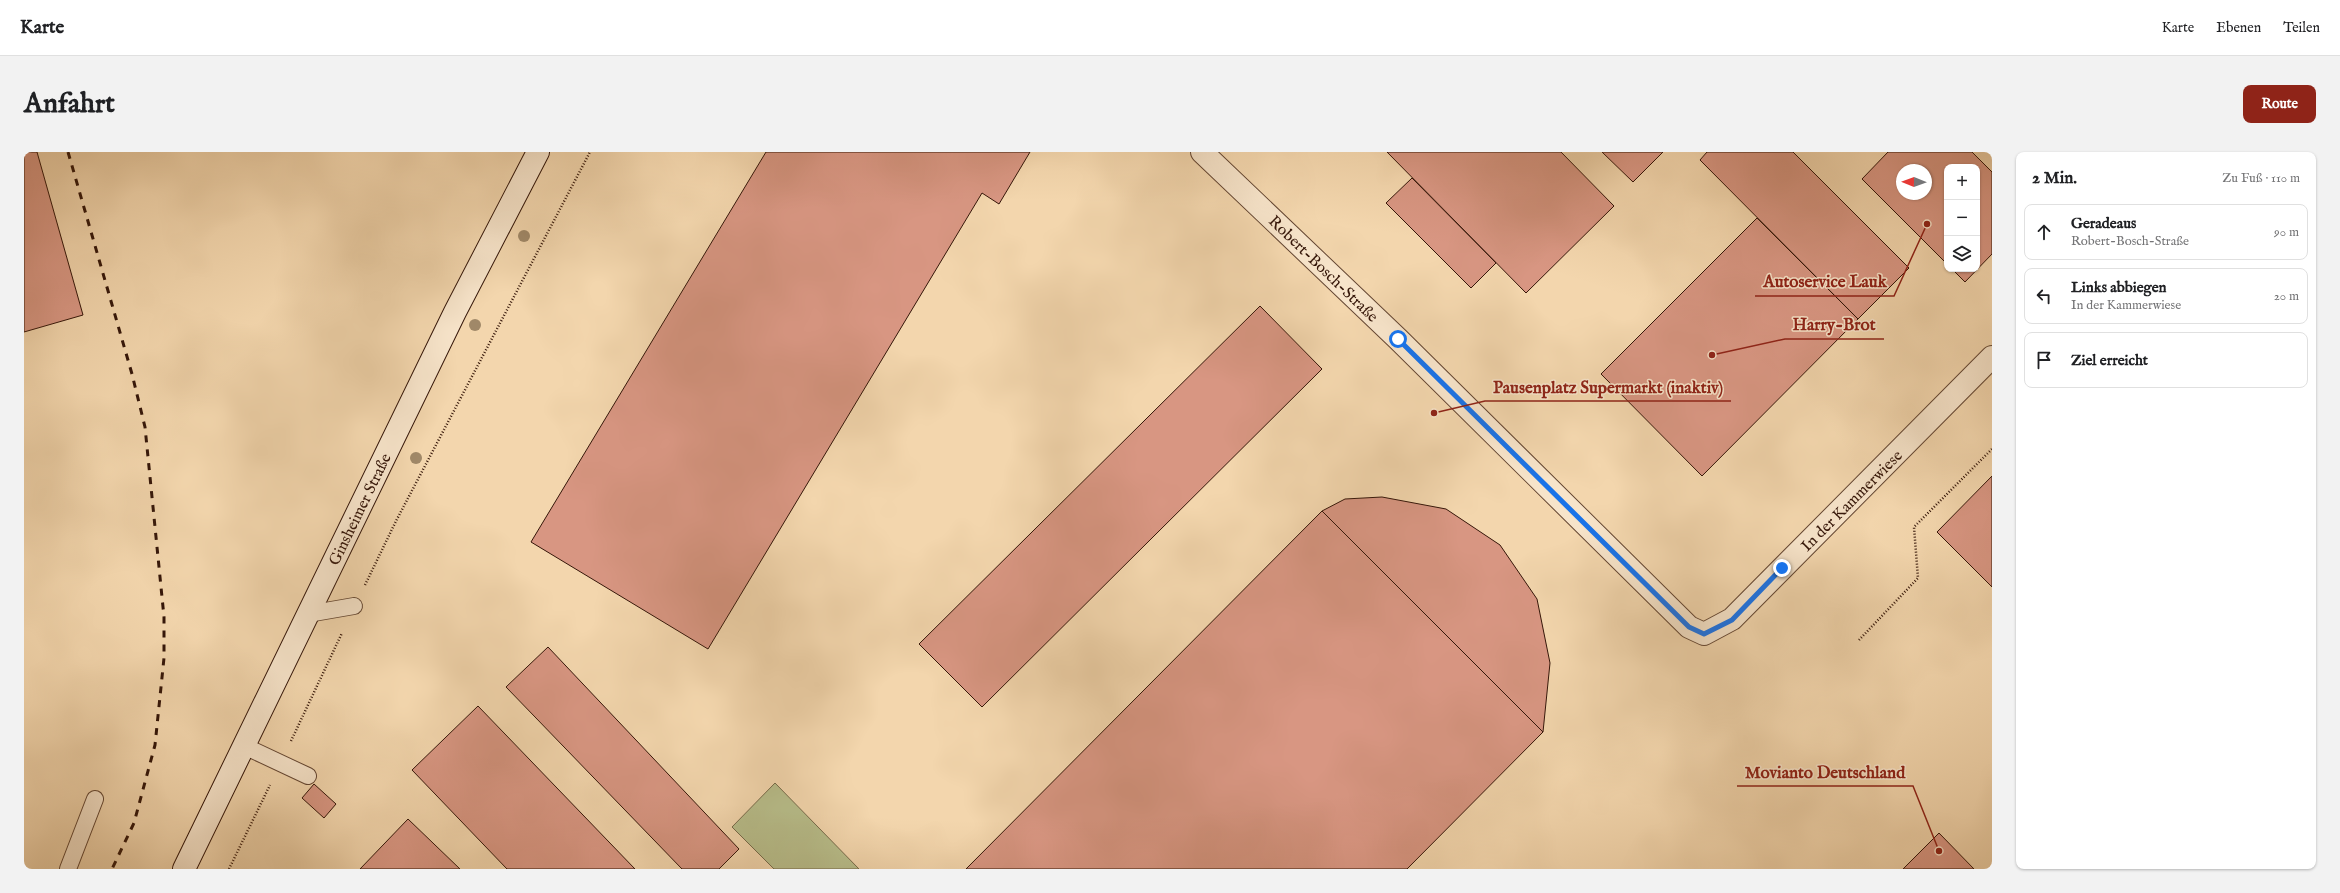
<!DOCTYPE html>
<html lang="de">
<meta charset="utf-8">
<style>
:root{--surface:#fff;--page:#f2f2f2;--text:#202124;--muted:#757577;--line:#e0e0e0;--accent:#8f2418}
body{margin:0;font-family:"IM FELL English",serif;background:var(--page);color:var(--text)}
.controls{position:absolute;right:12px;top:12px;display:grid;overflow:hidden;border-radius:8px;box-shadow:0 1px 3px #0004}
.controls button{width:36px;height:36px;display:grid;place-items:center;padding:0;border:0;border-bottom:1px solid var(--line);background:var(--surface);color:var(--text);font:20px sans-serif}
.compass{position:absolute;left:1872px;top:12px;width:36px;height:36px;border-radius:50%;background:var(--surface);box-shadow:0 1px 3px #0004;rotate:271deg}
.stop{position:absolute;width:12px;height:12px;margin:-9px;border:3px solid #1a73e8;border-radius:50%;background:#fff}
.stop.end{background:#1a73e8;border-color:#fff;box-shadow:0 1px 4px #0008}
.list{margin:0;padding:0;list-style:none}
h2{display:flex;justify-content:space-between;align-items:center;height:52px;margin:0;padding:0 16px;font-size:17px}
h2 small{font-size:13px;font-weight:400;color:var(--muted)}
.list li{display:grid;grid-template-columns:26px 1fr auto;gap:12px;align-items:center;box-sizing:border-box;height:56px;margin:0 8px 8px;padding:0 8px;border:1px solid var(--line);border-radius:8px}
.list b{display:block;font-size:15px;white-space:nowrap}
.list p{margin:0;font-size:13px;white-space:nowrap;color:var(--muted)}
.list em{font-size:13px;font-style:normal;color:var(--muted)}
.icon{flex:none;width:22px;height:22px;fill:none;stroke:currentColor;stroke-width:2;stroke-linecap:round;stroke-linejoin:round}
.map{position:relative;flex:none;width:1968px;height:717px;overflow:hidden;border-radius:8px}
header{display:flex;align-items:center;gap:24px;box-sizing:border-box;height:56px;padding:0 20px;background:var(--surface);border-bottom:1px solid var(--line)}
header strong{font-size:19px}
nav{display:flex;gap:22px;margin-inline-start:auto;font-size:14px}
.intro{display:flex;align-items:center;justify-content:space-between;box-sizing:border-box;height:96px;padding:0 24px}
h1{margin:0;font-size:28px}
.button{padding:10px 18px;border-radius:8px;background:var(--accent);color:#fff;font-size:14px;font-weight:700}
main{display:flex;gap:24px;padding:0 24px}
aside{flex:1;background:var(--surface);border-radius:8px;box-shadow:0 1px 3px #0004}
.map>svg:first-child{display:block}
.green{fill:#b8be8b;stroke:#766a4a}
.building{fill:#d89682;stroke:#351609;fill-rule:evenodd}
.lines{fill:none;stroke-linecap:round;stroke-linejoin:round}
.lane-casing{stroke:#644632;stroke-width:18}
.street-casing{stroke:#644632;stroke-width:24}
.secondary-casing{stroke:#351609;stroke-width:24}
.path{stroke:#351609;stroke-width:2.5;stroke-dasharray:1 2;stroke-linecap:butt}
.lane{stroke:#f7e4ca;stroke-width:16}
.street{stroke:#f7e4ca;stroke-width:22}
.secondary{stroke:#f7e4ca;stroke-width:22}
.rail{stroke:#351609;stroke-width:3;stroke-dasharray:7 7;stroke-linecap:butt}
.tree{fill:#a08868}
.route{stroke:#1a73e8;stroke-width:5}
.labels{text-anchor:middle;stroke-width:3;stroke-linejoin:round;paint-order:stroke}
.street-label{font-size:16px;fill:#351609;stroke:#f7e4ca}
.leader{fill:none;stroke:#8f2418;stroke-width:1.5}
.callout-dot{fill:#8f2418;stroke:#f7e4ca;stroke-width:1.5}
.callout-label{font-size:17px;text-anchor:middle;font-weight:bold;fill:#8f2418;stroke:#f7e4ca;stroke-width:3;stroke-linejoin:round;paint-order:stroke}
</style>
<header>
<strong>Karte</strong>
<nav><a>Karte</a><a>Ebenen</a><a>Teilen</a></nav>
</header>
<div class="intro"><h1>Anfahrt</h1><a class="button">Route</a></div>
<main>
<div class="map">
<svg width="1968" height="717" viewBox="0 0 1968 717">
<rect width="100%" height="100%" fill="#f3d6ad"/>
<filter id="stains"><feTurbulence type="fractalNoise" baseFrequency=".005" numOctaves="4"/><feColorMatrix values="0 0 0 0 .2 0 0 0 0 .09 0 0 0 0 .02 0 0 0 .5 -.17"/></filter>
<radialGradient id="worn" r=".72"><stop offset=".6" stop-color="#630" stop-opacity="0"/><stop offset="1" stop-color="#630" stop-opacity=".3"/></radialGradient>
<polygon class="green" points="751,631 835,717 750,717 708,675"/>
<g class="building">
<polygon points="0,0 13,0 59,163 0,180"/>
<polygon points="742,0 1006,0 975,52 958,41 684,497 507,390"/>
<polygon points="1363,0 1537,0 1590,54 1502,141"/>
<polygon points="1578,0 1639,0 1609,30"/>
<polygon points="1683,0 1769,0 1885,116 1834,167 1676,8"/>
<path d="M1864 0H1948L1968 20V102L1941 130 1928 117H1953V15H1923V112L1838 27ZM1878 18H1902V42H1878Z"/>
<polygon points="1388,26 1472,111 1447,136 1362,51"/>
<polygon points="1733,66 1834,167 1678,324 1577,222"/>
<polygon points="1236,154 1298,217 958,555 895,492"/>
<polygon points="1968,324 1968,435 1913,380"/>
<polygon points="1358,345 1422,357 1476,393 1513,447 1526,511 1519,580 1298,359 1321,347"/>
<polygon points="1298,359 1519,580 1383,717 942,717"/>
<polygon points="524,495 715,697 695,717 658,717 482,535"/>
<polygon points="454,554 611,717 483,717 388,618"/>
<polygon points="290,632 312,652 300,666 278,646"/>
<polygon points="384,667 436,717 336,717"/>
<polygon points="1915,681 1950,717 1879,717"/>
</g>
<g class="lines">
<defs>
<g id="lane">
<polyline points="284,462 330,454"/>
<polyline points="220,594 284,624"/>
<polyline points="44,717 71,647"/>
</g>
<polyline id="street" points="1178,0 1374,187 1665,475 1680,482 1708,467 1968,205"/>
<polyline id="secondary" points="160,717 431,160 514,0"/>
</defs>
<use href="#lane" class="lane-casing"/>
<use href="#street" class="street-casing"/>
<use href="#secondary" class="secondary-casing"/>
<g class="path">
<polyline points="341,433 372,369 566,0"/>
<polyline points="1835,488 1894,426 1890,375 1968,297"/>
<polyline points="267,589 318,481"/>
<polyline points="205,717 246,633"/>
</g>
<use href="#lane" class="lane"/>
<use href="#street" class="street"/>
<use href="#secondary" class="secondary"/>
<polyline class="rail" points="44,0 108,222 121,275 140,465 140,506 131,593 110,671 88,717"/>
</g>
<g class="tree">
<circle cx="500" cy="84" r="6"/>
<circle cx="451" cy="173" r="6"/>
<circle cx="392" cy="306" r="6"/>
</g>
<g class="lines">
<polyline class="route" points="1374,187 1665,475 1680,482 1708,468 1758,416"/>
</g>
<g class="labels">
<g class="street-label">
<text transform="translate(1300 116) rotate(44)" y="6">Robert-Bosch-Straße</text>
<text transform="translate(1827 348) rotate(-45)" y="6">In der Kammerwiese</text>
<text transform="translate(335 357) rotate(-64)" y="6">Ginsheimer Straße</text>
</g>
</g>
<path class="leader" d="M1903 72L1870 144H1731M1688 203L1761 187H1860M1410 261L1461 249H1707M1915 699L1889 634H1713"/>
<g class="callout-dot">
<circle cx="1903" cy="72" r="4"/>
<circle cx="1688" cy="203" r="4"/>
<circle cx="1410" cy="261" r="4"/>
<circle cx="1915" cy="699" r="4"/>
</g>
<g class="callout-label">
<text x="1801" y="135">Autoservice Lauk</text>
<text x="1810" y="178">Harry-Brot</text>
<text x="1584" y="241">Pausenplatz Supermarkt (inaktiv)</text>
<text x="1801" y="626">Movianto Deutschland</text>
</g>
<rect width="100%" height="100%" filter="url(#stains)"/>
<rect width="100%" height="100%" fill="url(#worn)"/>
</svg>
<div class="controls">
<button>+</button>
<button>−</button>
<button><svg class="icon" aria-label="layers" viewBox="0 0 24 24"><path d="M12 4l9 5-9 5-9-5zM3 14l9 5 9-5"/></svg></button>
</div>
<svg class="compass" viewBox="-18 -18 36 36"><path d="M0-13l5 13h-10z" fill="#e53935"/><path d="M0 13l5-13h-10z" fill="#757577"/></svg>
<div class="stop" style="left:1374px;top:187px"></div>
<div class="stop end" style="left:1758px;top:416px"></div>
</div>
<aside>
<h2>2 Min.<small>Zu Fuß · 110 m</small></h2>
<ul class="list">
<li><svg class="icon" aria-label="ahead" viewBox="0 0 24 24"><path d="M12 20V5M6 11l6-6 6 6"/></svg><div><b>Geradeaus</b><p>Robert-Bosch-Straße</p></div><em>90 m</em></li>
<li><svg class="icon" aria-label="left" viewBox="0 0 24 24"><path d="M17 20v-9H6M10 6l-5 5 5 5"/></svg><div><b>Links abbiegen</b><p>In der Kammerwiese</p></div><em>20 m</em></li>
<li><svg class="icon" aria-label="arrive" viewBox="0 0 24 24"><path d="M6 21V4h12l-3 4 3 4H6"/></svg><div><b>Ziel erreicht</b></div></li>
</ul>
</aside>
</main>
